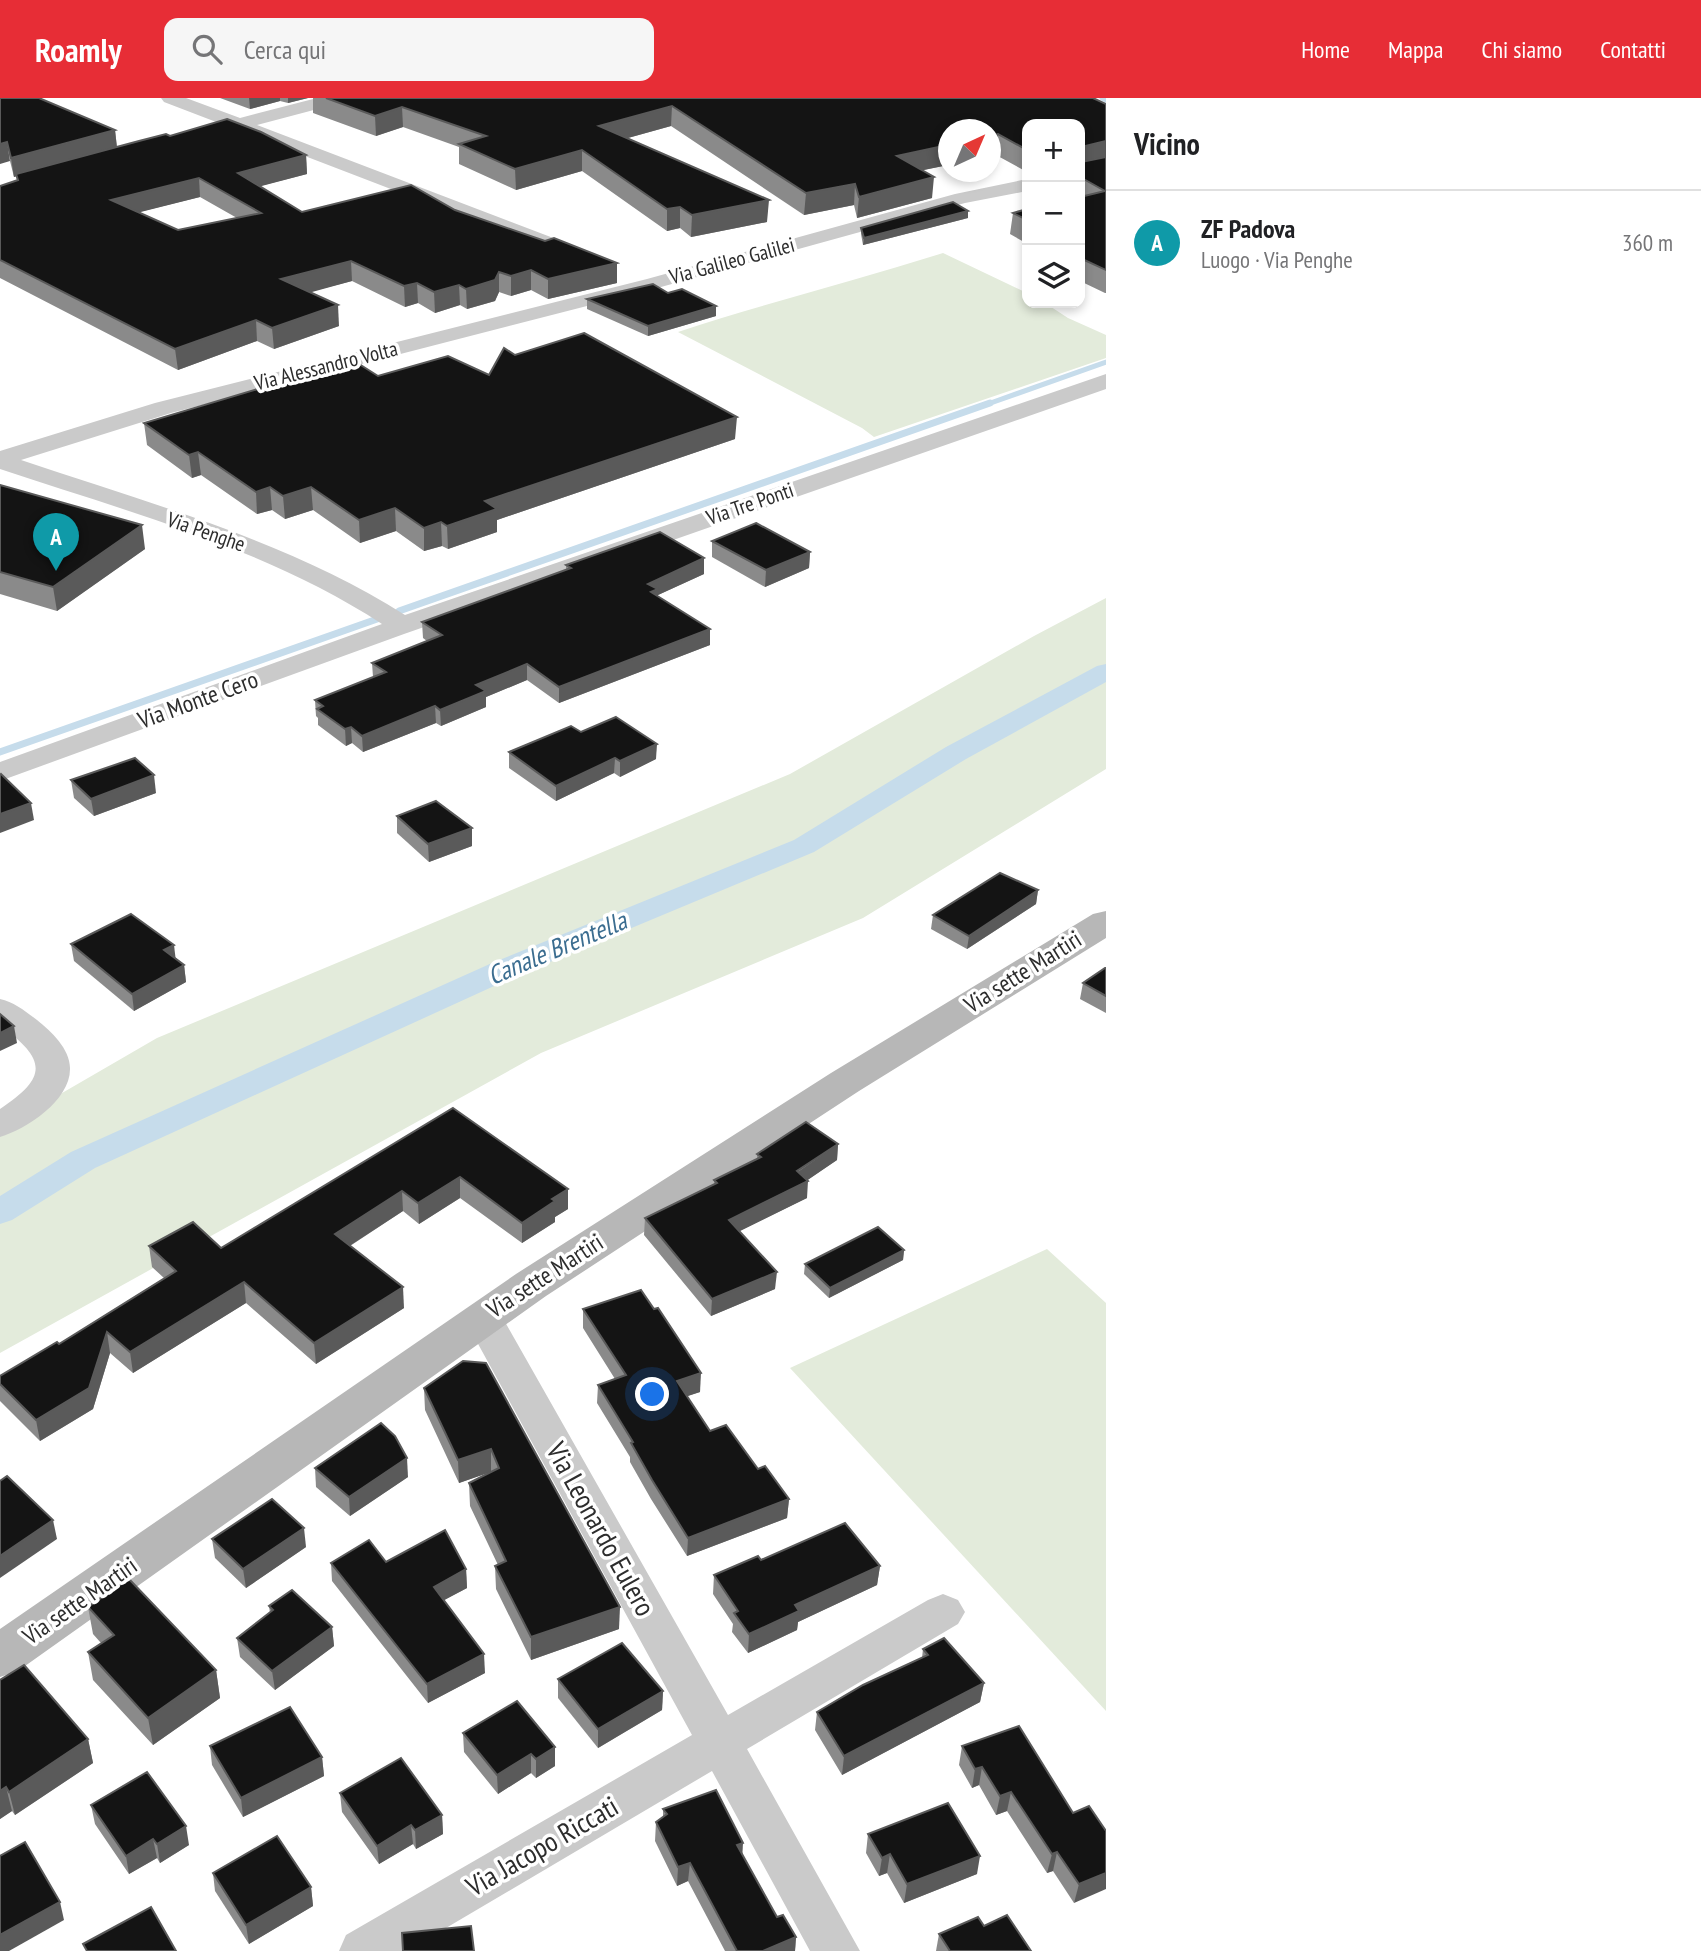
<!DOCTYPE html>
<html lang="it">
<meta charset="utf-8">
<style>
:root{--surface:#fff;--page:#f6f6f6;--text:#202124;--muted:#757577;--line:#e0e0e0;--accent:#e72d36}
body{margin:0;font-family:"PT Sans Narrow",sans-serif;background:var(--page);color:var(--text)}
.controls{position:absolute;right:21px;top:21px;display:grid;overflow:hidden;border-radius:14px;box-shadow:0 4px 10px #0003}
.controls button{width:63px;height:63px;display:grid;place-items:center;padding:0;border:0;border-bottom:2px solid var(--line);background:var(--surface);color:var(--text);font:35px sans-serif}
.compass{position:absolute;left:938px;top:21px;width:63px;height:63px;border-radius:50%;background:var(--surface);box-shadow:0 4px 10px #0003;rotate:44deg}
.you{position:absolute;left:653px;top:1297px;width:24px;height:24px;margin:-18px;border:5px solid #fff;border-radius:50%;background:#1a73e8;box-shadow:0 0 0 10px #1a73e833}
.badge{display:grid;place-items:center;width:46px;height:46px;border-radius:50%;background:var(--accent);color:#fff;font-size:23px;font-weight:700}
.pin{position:absolute;translate:-50% -58px;filter:drop-shadow(0 2px 4px #0008)}
.pin::after{content:'';position:absolute;top:37px;width:24px;height:21px;background:inherit;clip-path:polygon(0 0,100% 0,50% 100%)}
.list{margin:0;padding:0;list-style:none}
h2{display:flex;justify-content:space-between;align-items:center;height:91px;margin:0;padding:0 28px;font-size:30px}
h2 small{font-size:23px;font-weight:400;color:var(--muted)}
.list li{display:grid;grid-template-columns:46px 1fr auto;gap:21px;align-items:center;box-sizing:border-box;height:105px;padding:0 28px;border-top:2px solid var(--line)}
.list b{display:block;font-size:26px;white-space:nowrap}
.list p{margin:0;font-size:23px;white-space:nowrap;color:var(--muted)}
.list em{font-size:23px;font-style:normal;color:var(--muted)}
.icon{flex:none;width:38px;height:38px;fill:none;stroke:currentColor;stroke-width:2;stroke-linecap:round;stroke-linejoin:round}
.map{position:relative;flex:none;width:1106px;height:1853px;overflow:hidden}
header{display:flex;align-items:center;gap:42px;box-sizing:border-box;height:98px;padding:0 35px;background:var(--accent);color:#fff}
header strong{font-size:33px}
nav{display:flex;gap:38px;margin-inline-start:auto;font-size:24px}
.search{width:490px;height:63px;background:var(--page);display:flex;align-items:center;gap:18px;box-sizing:border-box;padding:0 24px;border-radius:14px;color:var(--muted);font-size:26px}
main{display:flex}
aside{flex:1;background:var(--surface)}
.map>svg:first-child{display:block}
.green{fill:#e3ebdb}
.lines{fill:none;stroke-linecap:round;stroke-linejoin:round}
.stream-far1{stroke:#c6dceb;stroke-width:5}
.stream{stroke:#c6dceb;stroke-width:7}
.canal{fill:#c6dceb;fill-rule:evenodd}
.street{fill:#cacaca;fill-rule:evenodd}
.secondary{fill:#b7b7b7;fill-rule:evenodd}
.wall{fill:#8a8a8a;fill-rule:evenodd}
.shaded-wall{fill:#5a5a5a}
.building{fill:#141414;stroke:#5a5a5a;stroke-width:2;fill-rule:evenodd}
.labels{text-anchor:middle;stroke-width:7;stroke-linejoin:round;paint-order:stroke}
.far-street-label{font-size:21px;fill:#2d2d2d;stroke:#fff}
.street-label{font-size:24px;fill:#2d2d2d;stroke:#fff}
.water-label{font-size:26px;font-style:italic;fill:#3b6d90;stroke:#fff}
.near-street-label{font-size:28px;fill:#2d2d2d;stroke:#fff}
</style>
<header>
<strong>Roamly</strong>
<div class="search"><svg class="icon" aria-label="search" viewBox="0 0 24 24"><circle cx="10" cy="10" r="6"/><path d="M15 15l6 6"/></svg>Cerca qui</div>
<nav><a>Home</a><a>Mappa</a><a>Chi siamo</a><a>Contatti</a></nav>
</header>
<main>
<div class="map">
<svg width="1106" height="1853" viewBox="0 0 1106 1853">
<rect width="100%" height="100%" fill="#fff"/>
<g class="green">
<path d="M943 155 1027 195V205H1045L1068 220 1106 237V260L874 339 862 330 678 234C766 205 855 183 943 155Z"/>
<polygon points="1106,500 1106,671 863,820 541,955 0,1255 0,1031 157,940 790,676 1034,538"/>
<polygon points="1047,1151 1106,1205 1106,1613 790,1270"/>
</g>
<g class="lines">
<g class="stream-far1">
<polyline points="1102,0 1106,2"/>
<polyline points="985,307 1106,264"/>
</g>
<g class="stream">
<polyline points="399,513 990,305"/>
<polyline points="0,654 380,520"/>
</g>
<polygon class="canal" points="1106,566 1106,584 966,661 814,754 514,879 95,1070 12,1122 0,1126 0,1098 71,1054 492,865 794,742 946,649 1097,568"/>
<g class="street">
<polygon points="161,0 186,0 240,20 317,0 347,0 344,4 257,27 577,149 580,153 577,157 563,157 164,4"/>
<path d="M1027 81V93L965 105 661 189 171 315 21 362C151 406 289 443 405 517L1106 276V291L404 536 0 683V664L382 526C267 451 129 414 0 371V353L155 305 647 181 955 96Z"/>
<path d="M0 901C14 904 25 913 37 922 51 933 70 951 70 970 71 1002 27 1031 0 1039V1011C50 978 45 961 0 927Z"/>
<polygon points="477,1209 490,1213 505,1224 728,1617 928,1502 943,1496 958,1502 965,1514 958,1526 747,1651 860,1853 810,1853 712,1673 407,1853 339,1853 346,1837 692,1637 477,1244 464,1233 458,1223 464,1213"/>
</g>
<polygon class="secondary" points="1106,813 1106,840 859,993 546,1198 18,1573 0,1579 0,1531 516,1176 831,975 1093,816"/>
</g>
<g class="wall">
<path d="M0 0 115 32 117 49 170 38 306 57 307 76 260 88 302 114 455 112 617 185 548 201 531 192 511 198 499 194 495 203 467 211 460 207 435 215 418 205 405 209 352 183 309 194 339 228 274 251 257 243 178 272 0 180V88L17 83 16 78 14 79 10 63ZM200 99 237 120 178 132 139 114Z"/>
<polygon points="220,0 308,0 288,5 280,3 250,11"/>
<polygon points="313,0 1093,0 1106,6 1106,195 1105,195 1080,183 1080,26 1027,26 1027,74 996,57 990,58 990,32 948,32 948,67 923,72 932,100 857,120 854,107 804,117 671,28 628,40 767,124 691,139 680,130 667,133 582,73 516,92 459,66 459,49 403,29 376,38 313,15"/>
<polygon points="1027,111 1027,158 1023,156 1024,144 1010,136 1013,115"/>
<polygon points="968,120 863,147 861,136 861,130"/>
<polygon points="668,195 716,218 648,238 587,211 587,201"/>
<polygon points="515,257 735,341 497,422 497,434 448,451 442,448 424,453 396,433 360,445 313,412 285,421 272,412 257,416 201,377 192,380 147,347 144,325 341,269 378,278 489,277"/>
<polygon points="0,387 145,451 57,513 0,496"/>
<polygon points="712,443 810,454 809,470 765,489 712,459"/>
<polygon points="704,460 704,476 658,497 658,498 710,531 710,547 559,605 527,582 486,599 486,609 441,628 436,625 363,654 352,645 346,648 318,627 318,620 316,618 315,602 373,579 372,565 427,543 423,540 422,524 566,472 566,467"/>
<polygon points="581,634 656,661 620,679 614,675 556,703 509,670 509,654"/>
<polygon points="71,682 156,695 94,718 74,700"/>
<polygon points="397,718 472,748 429,764 397,735"/>
<polygon points="1038,792 1036,806 967,851 931,831 933,817"/>
<polygon points="71,846 176,860 184,867 186,884 134,913 74,863"/>
<polygon points="1106,870 1106,915 1080,901 1083,885"/>
<polygon points="453,1010 568,1111 555,1119 555,1124 522,1145 460,1100 419,1126 403,1113 350,1148 404,1210 316,1266 246,1205 133,1275 110,1255 93,1311 40,1343 0,1303 0,1278 59,1246 164,1180 152,1169 149,1148 221,1150"/>
<polygon points="838,1046 837,1062 807,1082 807,1100 739,1133 775,1191 711,1218 644,1137 645,1120 714,1086 714,1082 757,1061 757,1056"/>
<polygon points="904,1152 903,1162 829,1200 804,1176 805,1166"/>
<polygon points="583,1211 700,1294 687,1298 710,1333 758,1371 789,1401 787,1420 687,1458 651,1401 630,1364 630,1359 597,1305 598,1287 615,1281 583,1230"/>
<polygon points="463,1263 619,1531 531,1562 496,1491 495,1468 498,1467 470,1408 469,1385 490,1374 459,1385 425,1312 424,1290"/>
<polygon points="315,1370 408,1379 350,1418 316,1389"/>
<polygon points="212,1441 306,1449 246,1490 215,1460"/>
<polygon points="761,1462 880,1468 877,1487 798,1524 797,1532 748,1555 732,1534 733,1526 713,1496 714,1477"/>
<polygon points="386,1464 466,1471 467,1490 444,1502 485,1575 428,1605 332,1483 331,1465"/>
<polygon points="269,1508 332,1529 334,1548 275,1592 240,1559 237,1540 270,1515"/>
<polygon points="88,1509 216,1572 220,1600 153,1647 93,1582 88,1554 101,1545 93,1536"/>
<polygon points="923,1551 984,1585 980,1604 842,1677 815,1632 817,1614 922,1560"/>
<polygon points="558,1581 663,1593 662,1612 598,1650 558,1600"/>
<polygon points="0,1582 88,1641 93,1665 15,1717 12,1713 0,1721"/>
<polygon points="463,1635 555,1649 555,1668 536,1680 531,1675 498,1696 464,1654"/>
<polygon points="210,1648 322,1659 324,1678 243,1719 212,1667"/>
<polygon points="962,1648 1073,1715 1106,1733 1074,1805 1053,1773 1047,1775 1007,1713 996,1717 979,1687 972,1690 959,1667"/>
<polygon points="340,1695 442,1717 443,1736 416,1751 413,1746 379,1766 342,1714"/>
<polygon points="91,1707 189,1747 160,1765 157,1760 129,1776 95,1726"/>
<polygon points="663,1711 742,1756 777,1819 796,1839 795,1853 725,1853 688,1783 677,1788 655,1743 656,1724 663,1719"/>
<polygon points="868,1736 977,1776 904,1805 887,1775 879,1778 866,1755"/>
<polygon points="213,1775 311,1789 313,1808 249,1846 215,1793"/>
<polygon points="984,1828 1031,1853 936,1853 939,1836"/>
</g>
<g class="shaded-wall">
<polygon points="249,0 280,0 280,3 250,11"/>
<polygon points="288,0 308,0 288,5"/>
<polygon points="672,8 671,28 599,48 599,28"/>
<polygon points="402,9 403,29 376,38 375,18"/>
<polygon points="115,32 117,51 14,79 11,60"/>
<polygon points="998,36 996,57 990,58 990,38"/>
<polygon points="1106,43 1106,63 1080,69 1081,49"/>
<polygon points="7,44 10,63 0,66 0,46"/>
<polygon points="948,47 948,67 895,78 897,58"/>
<polygon points="582,52 582,73 516,92 515,71"/>
<polygon points="306,57 307,76 239,94 238,75"/>
<polygon points="934,79 932,100 857,120 859,99"/>
<polygon points="199,80 200,99 113,121 111,102"/>
<polygon points="855,86 854,107 804,117 806,95"/>
<polygon points="769,102 767,124 691,139 692,117"/>
<polygon points="680,109 680,130 667,133 667,111"/>
<polygon points="968,113 968,120 863,147 864,140"/>
<polygon points="351,163 352,183 283,202 281,181"/>
<polygon points="617,165 617,185 548,201 548,181"/>
<polygon points="531,172 531,192 511,198 511,178"/>
<polygon points="499,174 499,194 495,203 467,211 466,191"/>
<polygon points="417,185 418,205 405,209 404,188"/>
<polygon points="459,187 460,207 435,215 434,194"/>
<polygon points="338,207 339,228 274,251 272,230"/>
<polygon points="716,208 716,218 648,238 648,228"/>
<polygon points="256,222 257,243 178,272 175,251"/>
<polygon points="737,319 735,341 497,422 497,434 448,451 447,428 485,403"/>
<polygon points="198,354 201,377 192,380 189,357"/>
<polygon points="270,389 272,412 257,416 256,394"/>
<polygon points="311,389 313,412 285,421 283,398"/>
<polygon points="395,410 396,433 360,445 359,422"/>
<polygon points="441,424 442,448 424,453 424,430"/>
<polygon points="142,427 145,451 57,513 53,489"/>
<polygon points="810,454 809,470 765,489 766,472"/>
<polygon points="704,460 704,476 658,497 658,507 648,486"/>
<polygon points="710,531 710,547 559,605 559,589"/>
<polygon points="527,566 527,582 486,599 486,609 441,628 440,612 476,587"/>
<polygon points="435,608 436,625 363,654 362,638"/>
<polygon points="351,629 352,645 346,648 345,631"/>
<polygon points="657,646 656,661 620,679 620,663"/>
<polygon points="615,660 614,675 556,703 556,688"/>
<polygon points="154,677 156,695 94,718 91,701"/>
<polygon points="31,705 34,722 0,735 0,716"/>
<polygon points="472,730 472,748 429,764 428,746"/>
<polygon points="1038,792 1036,806 967,851 969,838"/>
<polygon points="174,847 176,864 164,852"/>
<polygon points="184,867 186,884 134,913 132,896"/>
<polygon points="14,928 17,945 0,953 0,935"/>
<polygon points="838,1046 837,1062 799,1088 808,1083 807,1100 728,1139 729,1122"/>
<polygon points="460,1079 460,1100 419,1126 418,1105"/>
<polygon points="568,1091 568,1111 555,1119 555,1124 522,1145 522,1125 552,1101"/>
<polygon points="402,1093 403,1113 337,1156 335,1136"/>
<polygon points="904,1152 903,1162 829,1200 830,1190"/>
<polygon points="777,1174 775,1191 711,1218 712,1201"/>
<polygon points="244,1184 246,1205 133,1275 130,1254"/>
<polygon points="403,1189 404,1210 316,1266 314,1245"/>
<polygon points="107,1234 110,1255 93,1311 40,1343 36,1322"/>
<polygon points="701,1275 700,1294 676,1302 677,1283"/>
<polygon points="491,1351 491,1374 459,1385 458,1362"/>
<polygon points="407,1360 408,1379 350,1418 349,1399"/>
<polygon points="789,1401 787,1420 687,1458 688,1440"/>
<polygon points="53,1422 57,1441 0,1480 0,1458"/>
<polygon points="304,1430 306,1449 246,1490 243,1471"/>
<polygon points="880,1468 877,1487 798,1524 797,1532 748,1555 749,1536 795,1507"/>
<polygon points="466,1471 467,1490 435,1507 434,1489"/>
<polygon points="620,1509 619,1531 531,1562 531,1539"/>
<polygon points="332,1529 334,1548 275,1592 272,1573"/>
<polygon points="484,1556 485,1575 428,1605 427,1586"/>
<polygon points="216,1572 220,1600 153,1647 148,1620"/>
<polygon points="984,1585 980,1604 842,1677 844,1658"/>
<polygon points="663,1593 662,1612 598,1650 598,1631"/>
<polygon points="88,1641 93,1665 15,1717 9,1694"/>
<polygon points="555,1649 555,1668 536,1680 536,1661"/>
<polygon points="531,1656 531,1675 498,1696 497,1677"/>
<polygon points="322,1659 324,1678 243,1719 241,1700"/>
<polygon points="982,1669 979,1687 972,1690 975,1671"/>
<polygon points="6,1689 12,1713 0,1721 0,1693"/>
<polygon points="1011,1694 1007,1713 996,1717 1000,1698"/>
<polygon points="442,1717 443,1736 416,1751 415,1732"/>
<polygon points="411,1727 413,1746 379,1766 377,1748"/>
<polygon points="186,1728 189,1747 160,1765 157,1746"/>
<polygon points="153,1741 157,1760 129,1776 126,1758"/>
<polygon points="743,1745 742,1763 737,1747"/>
<polygon points="1057,1754 1053,1773 1047,1775 1052,1756"/>
<polygon points="890,1756 887,1775 879,1778 882,1760"/>
<polygon points="980,1758 977,1776 904,1805 907,1786"/>
<polygon points="690,1765 688,1783 677,1788 678,1769"/>
<polygon points="1106,1775 1106,1791 1074,1805 1079,1786"/>
<polygon points="311,1789 313,1808 249,1846 246,1827"/>
<polygon points="60,1804 64,1822 9,1853 0,1853 0,1837"/>
<polygon points="796,1839 795,1853 763,1853"/>
</g>
<g class="building">
<polygon points="0,0 39,0 115,32 11,60 7,44 0,46"/>
<polygon points="326,0 1093,0 1106,6 1106,43 1081,49 1081,64 1106,59 1106,172 1080,160 1080,99 1105,93 1080,79 1080,26 1027,26 1027,52 998,36 990,38 990,32 948,32 948,47 897,58 934,79 859,99 855,86 806,95 672,8 599,28 769,102 692,117 680,109 667,111 582,52 515,71 459,46 486,38 402,9 375,18"/>
<path d="M227 21 261 34 306 57 238 75 302 114 411 87 455 112 545 143 554 140 617 165 548 181 531 172 511 178 499 174 495 182 466 191 459 187 434 194 417 185 404 188 351 163 281 181 338 207 272 230 256 222 175 251 0 162V88L18 82 16 76 139 43 166 36 170 38ZM199 80 261 115 178 132 111 102Z"/>
<polygon points="953,104 968,113 864,140 861,130"/>
<polygon points="1027,111 1027,122 1013,115"/>
<polygon points="653,186 668,195 682,191 716,208 648,228 587,201"/>
<polygon points="584,235 737,319 485,403 497,411 447,428 441,424 424,430 395,410 359,422 311,389 283,398 270,389 256,394 198,354 189,357 144,325 338,267 341,269 356,264 378,278 448,258 489,277 504,250 515,257"/>
<polygon points="0,387 142,427 53,489 0,474"/>
<polygon points="756,425 810,454 766,472 712,443"/>
<polygon points="660,434 704,460 648,486 658,491 651,494 710,531 559,589 527,566 476,587 486,593 440,612 435,608 362,638 351,629 345,631 317,611 323,608 315,602 386,574 372,565 442,537 422,524 571,470 566,467"/>
<polygon points="616,619 657,646 620,663 615,660 556,688 509,654 571,628 581,634"/>
<polygon points="135,660 154,677 91,701 71,682"/>
<polygon points="1,676 31,705 0,716 0,677"/>
<polygon points="436,703 472,730 428,746 397,718"/>
<polygon points="1000,775 1038,792 969,838 933,817"/>
<polygon points="131,816 174,847 164,852 184,867 132,896 71,846"/>
<polygon points="1105,870 1106,870 1106,898 1083,885"/>
<polygon points="0,916 14,928 0,935"/>
<polygon points="453,1010 568,1091 552,1101 555,1103 522,1125 460,1079 418,1105 402,1093 335,1136 403,1189 314,1245 244,1184 130,1254 107,1234 89,1290 36,1322 0,1286 0,1278 57,1244 59,1246 176,1173 149,1148 193,1124 221,1150"/>
<polygon points="806,1024 838,1046 797,1073 808,1083 729,1122 777,1174 712,1201 645,1120 717,1085 714,1082 761,1059 757,1056"/>
<polygon points="878,1129 904,1152 830,1190 805,1166"/>
<polygon points="641,1192 654,1211 658,1210 701,1275 677,1283 710,1333 726,1327 758,1371 765,1368 789,1401 688,1440 652,1382 631,1345 633,1344 598,1287 626,1277 583,1211"/>
<polygon points="463,1263 486,1265 620,1509 531,1539 495,1468 506,1463 469,1385 499,1370 491,1351 458,1362 424,1290"/>
<polygon points="381,1325 395,1338 407,1360 349,1399 315,1370"/>
<polygon points="7,1378 53,1422 0,1458 0,1383"/>
<polygon points="272,1401 304,1430 243,1471 212,1441"/>
<polygon points="845,1425 880,1468 795,1507 799,1513 749,1536 734,1515 738,1513 714,1477 758,1458 761,1462"/>
<polygon points="445,1432 466,1471 434,1489 484,1556 427,1586 331,1465 369,1442 386,1464"/>
<polygon points="129,1481 216,1572 148,1620 88,1554 114,1537 88,1509"/>
<polygon points="292,1492 332,1529 272,1573 237,1540 273,1512 269,1508"/>
<polygon points="944,1540 984,1585 844,1658 817,1614 863,1587 928,1557 923,1551"/>
<polygon points="622,1545 663,1593 598,1631 558,1581"/>
<polygon points="24,1567 88,1641 9,1694 6,1689 0,1693 0,1582"/>
<polygon points="517,1603 555,1649 536,1661 531,1656 497,1677 463,1635"/>
<polygon points="290,1609 322,1659 241,1700 210,1648"/>
<polygon points="1019,1628 1073,1715 1089,1708 1106,1733 1106,1775 1079,1786 1057,1754 1052,1756 1011,1694 1000,1698 982,1669 975,1671 962,1648"/>
<polygon points="401,1660 442,1717 415,1732 411,1727 377,1748 340,1695"/>
<polygon points="147,1674 186,1728 157,1746 153,1741 126,1758 91,1707"/>
<polygon points="716,1692 743,1745 737,1747 777,1819 783,1817 796,1839 763,1853 737,1853 690,1765 678,1769 656,1724 667,1716 663,1711"/>
<polygon points="948,1705 980,1758 907,1786 890,1756 882,1760 868,1736"/>
<polygon points="277,1738 311,1789 246,1827 213,1775"/>
<polygon points="25,1744 60,1804 0,1837 0,1758"/>
<polygon points="151,1809 176,1853 87,1853 83,1846"/>
<polygon points="1007,1817 1031,1853 950,1853 939,1836 978,1819 984,1828"/>
<polygon points="471,1828 474,1853 403,1853 402,1835"/>
</g>
<g class="labels">
<g class="far-street-label">
<text transform="translate(732 163) rotate(-15)" y="7">Via Galileo Galilei</text>
<text transform="translate(326 268) rotate(-14)" y="7">Via Alessandro Volta</text>
<text transform="translate(750 406) rotate(-19)" y="7">Via Tre Ponti</text>
<text transform="translate(206 434) rotate(19)" y="7">Via Penghe</text>
</g>
<g class="street-label">
<text transform="translate(198 602) rotate(-20)" y="8">Via Monte Cero</text>
<text transform="translate(1023 874) rotate(-32)" y="8">Via sette Martiri</text>
<text transform="translate(545 1178) rotate(-33)" y="8">Via sette Martiri</text>
<text transform="translate(80 1503) rotate(-35)" y="8">Via sette Martiri</text>
</g>
<g class="water-label">
<text transform="translate(557 850) rotate(-23)" y="9">Canale Brentella</text>
</g>
<g class="near-street-label">
<text transform="translate(601 1431) rotate(61)" y="10">Via Leonardo Eulero</text>
<text transform="translate(542 1748) rotate(-30)" y="10">Via Jacopo Riccati</text>
</g>
</g>
</svg>
<div class="controls">
<button>+</button>
<button>−</button>
<button><svg class="icon" aria-label="layers" viewBox="0 0 24 24"><path d="M12 4l9 5-9 5-9-5zM3 14l9 5 9-5"/></svg></button>
</div>
<svg class="compass" viewBox="-18 -18 36 36"><path d="M0-13l5 13h-10z" fill="#e53935"/><path d="M0 13l5-13h-10z" fill="#757577"/></svg>
<div class="you"></div>
<div class="pin badge" style="left:56px;top:473px;background:#0f9aa8">A</div>
</div>
<aside>
<h2>Vicino<small></small></h2>
<ul class="list">
<li><span class="badge" style="background:#0f9aa8">A</span><div><b>ZF Padova</b><p>Luogo · Via Penghe</p></div><em>360 m</em></li>
</ul>
</aside>
</main>
